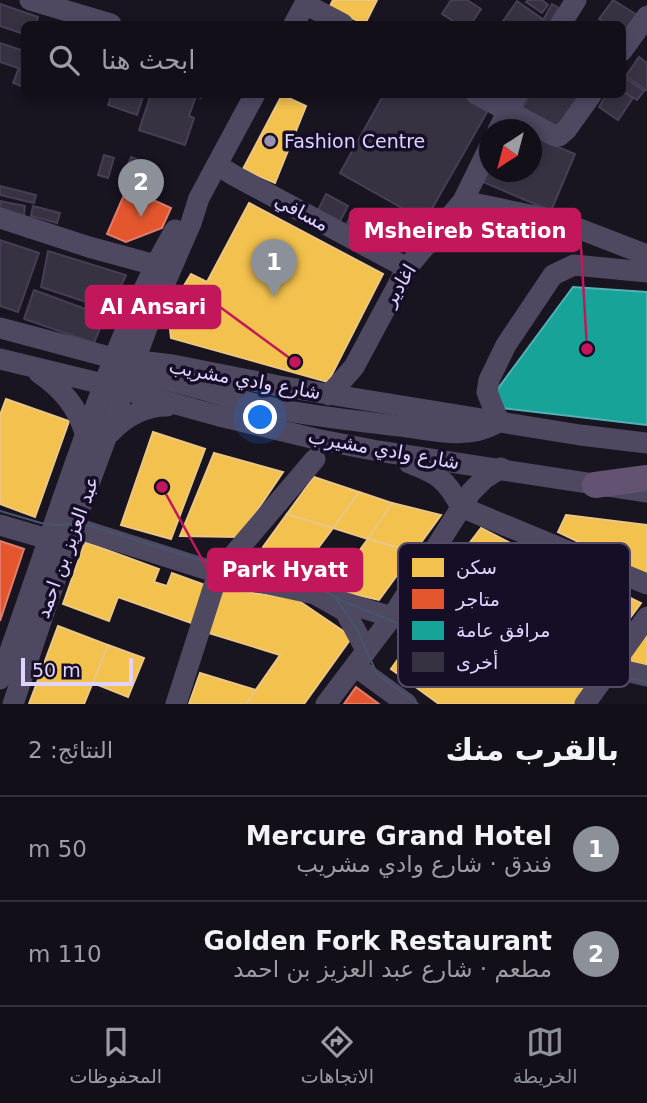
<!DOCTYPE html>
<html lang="ar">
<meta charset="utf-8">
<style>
:root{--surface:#120f18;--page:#1b1821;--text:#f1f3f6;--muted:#9c9ca2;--line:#312f37;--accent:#8c9099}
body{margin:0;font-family:"DejaVu Sans",Vazirmatn,sans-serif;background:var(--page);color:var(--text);direction:rtl}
.compass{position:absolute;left:479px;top:119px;width:63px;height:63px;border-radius:50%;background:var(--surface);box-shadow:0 4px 10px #0003;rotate:216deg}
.scale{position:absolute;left:21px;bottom:18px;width:112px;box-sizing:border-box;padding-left:7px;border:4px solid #dfd3ff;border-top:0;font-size:19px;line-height:24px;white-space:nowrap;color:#dfd3ff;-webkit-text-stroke:5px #160e26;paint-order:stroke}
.you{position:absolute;left:261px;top:418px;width:24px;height:24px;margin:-18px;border:5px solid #fff;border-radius:50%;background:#1a73e8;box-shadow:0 0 0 10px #1a73e833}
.badge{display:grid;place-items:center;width:46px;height:46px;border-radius:50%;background:var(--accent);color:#fff;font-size:23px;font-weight:700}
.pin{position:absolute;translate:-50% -58px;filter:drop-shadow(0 2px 4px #0008)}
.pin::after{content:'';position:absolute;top:37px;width:24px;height:21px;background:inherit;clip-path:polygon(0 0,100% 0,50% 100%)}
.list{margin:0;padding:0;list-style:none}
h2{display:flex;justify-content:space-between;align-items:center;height:91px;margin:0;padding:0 28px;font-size:30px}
h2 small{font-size:23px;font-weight:400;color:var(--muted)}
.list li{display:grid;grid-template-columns:46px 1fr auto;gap:21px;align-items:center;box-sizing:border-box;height:105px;padding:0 28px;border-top:2px solid var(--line)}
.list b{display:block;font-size:26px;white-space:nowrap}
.list p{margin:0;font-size:23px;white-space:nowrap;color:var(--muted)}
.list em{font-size:23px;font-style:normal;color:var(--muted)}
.icon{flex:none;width:38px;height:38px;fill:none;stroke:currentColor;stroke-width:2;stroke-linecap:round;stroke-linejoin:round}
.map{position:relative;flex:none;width:647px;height:704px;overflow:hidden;direction:ltr}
.search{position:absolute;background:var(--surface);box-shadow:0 4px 10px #0003;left:21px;right:21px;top:21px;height:77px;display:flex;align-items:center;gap:18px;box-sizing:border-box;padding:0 24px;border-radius:10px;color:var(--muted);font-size:26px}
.sheet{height:301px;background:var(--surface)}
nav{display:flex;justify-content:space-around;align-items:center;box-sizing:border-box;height:98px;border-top:2px solid var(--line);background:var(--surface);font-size:19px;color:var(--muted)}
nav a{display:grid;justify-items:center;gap:4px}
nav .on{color:var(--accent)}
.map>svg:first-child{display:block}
.homes{fill:#f2c14e;stroke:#ecc683;stroke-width:2}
.shops{fill:#e4572e;stroke:#e27c6d;stroke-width:2}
.public{fill:#17a398;stroke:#53b1b7;stroke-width:2}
.building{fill:#373242;stroke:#463e54;stroke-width:2}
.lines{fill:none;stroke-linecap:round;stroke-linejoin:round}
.minor{stroke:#4e4861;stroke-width:21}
.major{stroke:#635272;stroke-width:26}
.tram{stroke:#46556b;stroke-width:2}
.poi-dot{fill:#9990b1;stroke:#160e26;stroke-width:2.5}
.labels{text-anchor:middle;stroke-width:7;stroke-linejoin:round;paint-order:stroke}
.poi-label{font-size:19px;fill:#dfd3ff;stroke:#160e26;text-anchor:start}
.street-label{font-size:19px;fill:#dfd3ff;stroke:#160e26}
.key{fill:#160e26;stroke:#524967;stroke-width:2}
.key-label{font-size:19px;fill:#dfd3ff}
.leader{fill:none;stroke:#c2185b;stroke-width:2.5}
.callout-dot{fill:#c2185b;stroke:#160e26;stroke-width:2.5}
.callout{fill:#c2185b;stroke:#c2185b;stroke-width:2.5}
.callout-label{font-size:21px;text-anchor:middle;font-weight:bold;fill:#fff}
</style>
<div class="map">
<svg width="647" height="704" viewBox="0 0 647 704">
<rect width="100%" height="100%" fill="#181420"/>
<g class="homes">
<polygon points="333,0 377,0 365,24 329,8"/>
<polygon points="282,95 306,106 275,183 243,169"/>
<polygon points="249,203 383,274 328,382 171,338 168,312 191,274 207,282"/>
<polygon points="6,399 69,421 35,517 0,504 0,415"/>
<polygon points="153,432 205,449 171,539 121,525"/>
<polygon points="214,453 283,472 239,537 180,536"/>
<polygon points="314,477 359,492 333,528 287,514"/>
<polygon points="359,492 392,503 368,539 333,528"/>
<polygon points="392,503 441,515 414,552 368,539"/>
<polygon points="287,514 333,528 301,571 263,547"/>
<polygon points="566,515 647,525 647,575 558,532"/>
<polygon points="481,528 547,562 542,572 554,577 563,565 641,603 601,657 508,634 519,618 508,616 496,630 416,613"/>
<polygon points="368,539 414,552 379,600 331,589"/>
<polygon points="85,542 159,569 154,582 167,586 172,573 208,586 194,624 118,597 109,621 63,604"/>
<polygon points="223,589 296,599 352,637 304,704 246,704 280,655 209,633"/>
<polygon points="58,626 108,645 84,704 29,704"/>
<polygon points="647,632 647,665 626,662"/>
<polygon points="410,642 592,682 577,704 439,704 391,669"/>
<polygon points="108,645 144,658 128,697 93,683"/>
<polygon points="200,673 256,690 246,704 189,704"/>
</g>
<g class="shops">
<polygon points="127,188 171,208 162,228 126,242 107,234"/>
<polygon points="0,541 24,549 0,621"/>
<polygon points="356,687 379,704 344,704"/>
</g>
<polygon class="public" points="573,287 647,292 647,425 485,406"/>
<g class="building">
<polygon points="451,0 467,0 481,9 471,24 458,24 442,14"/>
<polygon points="528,0 542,0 548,5 542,13 526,2"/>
<polygon points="613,0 637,15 622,35 622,24 607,24 599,19"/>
<polygon points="517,1 544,20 541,24 501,24"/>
<polygon points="0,4 38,17 36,24 24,24 24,34 0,26"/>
<polygon points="552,4 559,8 549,24 543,20"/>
<polygon points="0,43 24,51 24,70 0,62"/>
<polygon points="639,57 647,63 647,91 626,76"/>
<polygon points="18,70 24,72 24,87 13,83"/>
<polygon points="622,76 644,91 637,100 622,90"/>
<polygon points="622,91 633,98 618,120 599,107 607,94 622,94"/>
<polygon points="112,94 144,94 137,115 108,105"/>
<polygon points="151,94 202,94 201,98 196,96 189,116 194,118 185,145 139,130"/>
<polygon points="384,94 466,94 490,107 425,221 340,173"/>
<polygon points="530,94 583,94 560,131 522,108"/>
<polygon points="532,136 575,154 551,211 483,182 490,167 490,172 532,172"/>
<polygon points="104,155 114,158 108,178 98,175"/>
<polygon points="131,157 156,167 148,189 122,180"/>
<polygon points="0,186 36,195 34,203 0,195"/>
<polygon points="326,194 348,206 339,223 317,212"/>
<polygon points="0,201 25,206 24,215 0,211"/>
<polygon points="33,206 60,213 57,223 31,216"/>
<polygon points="353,213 378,229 370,242 345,226"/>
<polygon points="0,240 39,253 18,312 0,306"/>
<polygon points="48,251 126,275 110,310 41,287"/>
<polygon points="34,290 105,316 94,343 24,319"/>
</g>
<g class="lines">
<g class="minor">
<polyline points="30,0 111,24"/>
<polyline points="305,4 343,24"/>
<polyline points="294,24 307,0"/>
<polyline points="561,24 576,0"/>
<polyline points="622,51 647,16"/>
<polyline points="476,94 555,136 559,136 567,129 592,94"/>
<polyline points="498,130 517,94"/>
<polyline points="217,165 235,176 407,268"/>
<polyline points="463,201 559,221 647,255"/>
<polyline points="0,218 89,247 155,265"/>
<polyline points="0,328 113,358 173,365 279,386 580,435 647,443"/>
<polyline points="0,359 103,384 219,416 316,439 378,451 647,492"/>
<path d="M39 373C62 389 77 406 85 433"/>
<path d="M118 373C166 376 213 394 259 405 307 416 358 421 407 427 435 431 469 439 495 424"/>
<polyline points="329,395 354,367 407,268 463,201 490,146"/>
<polyline points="499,422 487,392 489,380 506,345 553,275 574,265 647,272"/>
<path d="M110 433C126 416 144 406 167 406"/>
<path d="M409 463C438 474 446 479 461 507L647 584"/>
<polyline points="0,525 48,539 73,527 218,573 315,594 345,611 366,650"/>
<polyline points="333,599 392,617 647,676"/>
<polyline points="355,666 407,704"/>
<path d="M0 679C33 588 62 497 96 406 118 345 142 286 175 230"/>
<polyline points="13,704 73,527 155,306 191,223 199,198 255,94"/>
<polyline points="176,704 218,573 315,459"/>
<polyline points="326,704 392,617 471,492 484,479 501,468"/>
<polyline points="585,704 647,617"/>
</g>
<polyline class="major" points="595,485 647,478"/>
<g class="tram">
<polyline points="0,511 41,523 59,525 81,523 197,559 306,581 345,602 395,622 647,682"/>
<polyline points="336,599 356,627 377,674 418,704"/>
</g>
</g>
<circle class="poi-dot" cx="270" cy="141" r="7"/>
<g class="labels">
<g class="poi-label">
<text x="284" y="148">Fashion Centre</text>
</g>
<g class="street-label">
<text transform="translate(302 212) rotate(28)" y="7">مسافي</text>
<text transform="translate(399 285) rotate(-59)" y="7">اغادير</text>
<text transform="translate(245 379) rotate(10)" y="7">شارع وادي مشريب</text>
<text transform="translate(384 449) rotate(10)" y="7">شارع وادي مشيرب</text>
<text transform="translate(67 547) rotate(-70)" y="7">عبد العزيز بن احمد</text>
</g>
</g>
<rect x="398" y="543" width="232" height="144" rx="10" class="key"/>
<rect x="412" y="558" width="32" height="19" fill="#f2c14e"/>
<rect x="412" y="589" width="32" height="20" fill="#e4572e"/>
<rect x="412" y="621" width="32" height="19" fill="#17a398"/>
<rect x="412" y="652" width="32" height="20" fill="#373242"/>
<g class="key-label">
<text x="456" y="574">سكن</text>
<text x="456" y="606">متاجر</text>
<text x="456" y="637">مرافق عامة</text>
<text x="456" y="669">أخرى</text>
</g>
<path class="leader" d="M587 349L580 230M295 362L220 307M162 487L208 570"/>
<g class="callout-dot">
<circle cx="587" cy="349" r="7"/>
<circle cx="295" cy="362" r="7"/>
<circle cx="162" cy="487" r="7"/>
</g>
<g class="callout">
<rect x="350" y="209" width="230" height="42" rx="7"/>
<rect x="86" y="286" width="134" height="42" rx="7"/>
<rect x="208" y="549" width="154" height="42" rx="7"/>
</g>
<g class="callout-label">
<text x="465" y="238">Msheireb Station</text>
<text x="153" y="314">Al Ansari</text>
<text x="285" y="577">Park Hyatt</text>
</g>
</svg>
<svg class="compass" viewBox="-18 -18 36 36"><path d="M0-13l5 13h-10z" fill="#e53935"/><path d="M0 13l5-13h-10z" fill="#9c9ca2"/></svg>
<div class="scale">50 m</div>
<div class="you"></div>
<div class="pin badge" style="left:274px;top:297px">1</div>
<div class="pin badge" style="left:141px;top:217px">2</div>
<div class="search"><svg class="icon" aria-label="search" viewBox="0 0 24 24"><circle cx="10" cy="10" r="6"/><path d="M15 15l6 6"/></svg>ابحث هنا</div>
</div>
<section class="sheet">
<h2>بالقرب منك<small>النتائج: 2</small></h2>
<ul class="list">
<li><span class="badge">1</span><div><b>Mercure Grand Hotel</b><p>فندق · شارع وادي مشريب</p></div><em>50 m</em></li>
<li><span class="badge">2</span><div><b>Golden Fork Restaurant</b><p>مطعم · شارع عبد العزيز بن احمد</p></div><em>110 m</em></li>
</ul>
</section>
<nav>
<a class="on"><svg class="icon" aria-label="map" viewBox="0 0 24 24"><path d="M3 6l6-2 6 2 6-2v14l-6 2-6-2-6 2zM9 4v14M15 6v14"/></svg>الخريطة</a>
<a><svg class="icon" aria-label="directions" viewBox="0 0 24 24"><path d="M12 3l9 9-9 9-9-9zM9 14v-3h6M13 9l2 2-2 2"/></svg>الاتجاهات</a>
<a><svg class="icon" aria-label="saved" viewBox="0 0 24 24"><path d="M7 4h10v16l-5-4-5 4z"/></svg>المحفوظات</a>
</nav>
